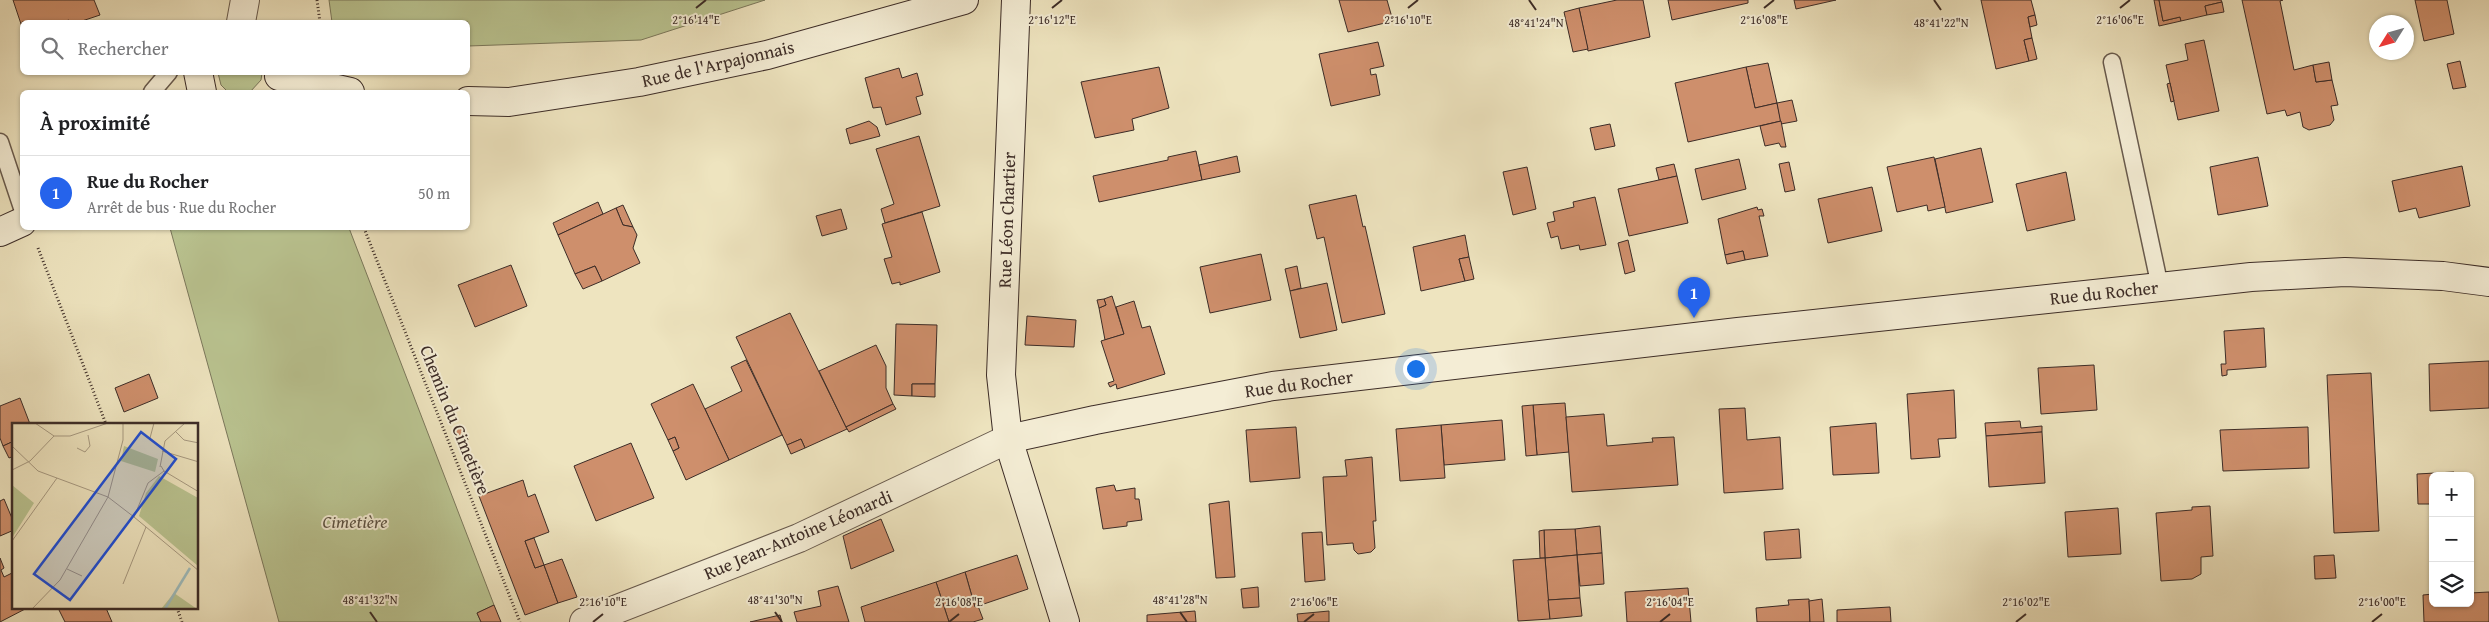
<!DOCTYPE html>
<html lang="fr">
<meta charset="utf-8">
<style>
:root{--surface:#fff;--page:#f6f6f6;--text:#202124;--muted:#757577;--line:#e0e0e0;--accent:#2563eb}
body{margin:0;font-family:"Gentium Book Plus",serif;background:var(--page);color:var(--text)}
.controls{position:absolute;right:15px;bottom:15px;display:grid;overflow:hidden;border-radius:8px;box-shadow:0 1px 4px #0004}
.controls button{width:45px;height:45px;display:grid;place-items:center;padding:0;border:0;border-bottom:1px solid var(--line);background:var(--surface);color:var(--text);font:25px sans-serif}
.compass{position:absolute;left:2369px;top:15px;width:45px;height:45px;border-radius:50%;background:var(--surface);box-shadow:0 1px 4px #0004;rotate:233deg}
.you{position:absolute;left:1415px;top:368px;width:18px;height:18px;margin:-12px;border:4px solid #fff;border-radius:50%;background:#1a73e8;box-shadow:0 0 0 8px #1a73e833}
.badge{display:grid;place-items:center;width:32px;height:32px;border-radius:50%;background:var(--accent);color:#fff;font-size:16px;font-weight:700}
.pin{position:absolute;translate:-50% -41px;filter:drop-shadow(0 1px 2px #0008)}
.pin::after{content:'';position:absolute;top:26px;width:18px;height:15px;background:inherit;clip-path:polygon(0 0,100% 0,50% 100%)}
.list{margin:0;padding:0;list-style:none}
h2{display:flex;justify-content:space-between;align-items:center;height:65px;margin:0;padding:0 20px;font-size:21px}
h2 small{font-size:16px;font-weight:400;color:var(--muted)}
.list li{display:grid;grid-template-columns:32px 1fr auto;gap:15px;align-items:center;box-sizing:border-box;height:75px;padding:0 20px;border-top:1px solid var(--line)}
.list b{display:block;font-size:19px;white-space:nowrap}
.list p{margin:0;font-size:16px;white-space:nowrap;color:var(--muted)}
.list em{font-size:16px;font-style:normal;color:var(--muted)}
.icon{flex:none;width:28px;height:28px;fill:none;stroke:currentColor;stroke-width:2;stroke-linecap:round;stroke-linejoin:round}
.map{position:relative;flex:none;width:2489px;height:622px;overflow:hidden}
.search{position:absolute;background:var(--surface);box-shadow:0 1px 4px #0004;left:20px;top:20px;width:450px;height:55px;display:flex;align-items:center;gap:12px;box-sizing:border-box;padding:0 18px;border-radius:8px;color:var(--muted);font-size:19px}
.panel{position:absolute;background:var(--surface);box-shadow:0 1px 4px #0004;left:20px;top:90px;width:450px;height:140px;border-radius:8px}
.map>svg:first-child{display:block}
.green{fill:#bac491;stroke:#7b785c}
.building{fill:#ce8f6c;stroke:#3c2c27}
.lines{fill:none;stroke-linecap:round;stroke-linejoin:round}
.lane-casing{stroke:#685a4d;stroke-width:19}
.street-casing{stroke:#685a4d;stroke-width:30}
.secondary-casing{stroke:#3c2c27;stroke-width:30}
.path{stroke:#3c2c27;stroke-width:3;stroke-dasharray:1 2.5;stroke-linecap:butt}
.lane{stroke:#f4edd5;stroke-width:16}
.street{stroke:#f4edd5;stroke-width:28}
.secondary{stroke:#f4edd5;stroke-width:28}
.ticks{fill:none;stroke:#3c2c27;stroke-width:2}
.labels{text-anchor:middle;stroke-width:4;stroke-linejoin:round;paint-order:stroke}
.street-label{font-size:18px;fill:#3c2c27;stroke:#f4edd5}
.park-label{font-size:18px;font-style:italic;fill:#5c5242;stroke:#f4edd5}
.inset-river{fill:none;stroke:#9ebcbd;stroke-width:2.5}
.inset-road{fill:none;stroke:#a79a82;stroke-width:1}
.view{fill:#1d4ed8;fill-opacity:0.15;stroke:#1d4ed8;stroke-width:2.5}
.inset-edge{fill:none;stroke:#3c2c27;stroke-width:2.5}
.ticks-label{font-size:12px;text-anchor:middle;fill:#3c2c27;stroke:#f4edd5;stroke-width:4;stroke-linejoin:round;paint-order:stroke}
</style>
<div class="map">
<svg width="2489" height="622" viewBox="0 0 2489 622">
<rect width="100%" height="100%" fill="#eee4bf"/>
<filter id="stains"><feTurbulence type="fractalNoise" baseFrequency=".004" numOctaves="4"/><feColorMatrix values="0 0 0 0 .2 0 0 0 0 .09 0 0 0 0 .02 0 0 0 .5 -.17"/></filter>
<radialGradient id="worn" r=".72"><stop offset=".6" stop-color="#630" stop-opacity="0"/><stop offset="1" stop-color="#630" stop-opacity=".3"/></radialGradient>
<g class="green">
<polygon points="329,0 765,0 641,40 468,46 468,22 332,22"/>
<polygon points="218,73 218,72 262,73 261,80 250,92 228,92 221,85"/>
<polygon points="170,228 349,228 494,605 477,613 481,622 279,622"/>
</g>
<g class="building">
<polygon points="13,0 94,0 100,15 79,22 70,22 69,20 62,22 22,22 22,27"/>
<polygon points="1339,0 1387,0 1393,21 1348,32"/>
<polygon points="1617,0 1643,0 1650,37 1588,51 1579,8"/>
<polygon points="1668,0 1748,0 1748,3 1672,20"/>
<polygon points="1794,0 1836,0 1796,9"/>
<polygon points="1981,0 2031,0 2035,15 2028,17 2032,38 2024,40 2029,61 1996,69"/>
<polygon points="2154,0 2159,0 2163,21 2180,17 2181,21 2159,26"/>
<polygon points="2159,0 2221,0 2222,2 2205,6 2207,15 2181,21 2180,17 2163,21"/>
<polygon points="2242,0 2283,0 2280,1 2294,70 2313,65 2316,82 2332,80 2338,105 2331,106 2334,120 2330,125 2309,130 2303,127 2300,112 2287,116 2285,110 2267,114"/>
<polygon points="2415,0 2447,0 2454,34 2424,41"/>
<polygon points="2222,2 2224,12 2207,15 2205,6"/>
<polygon points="1579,8 1588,49 1573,52 1564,12"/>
<polygon points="2035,15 2037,25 2030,27 2028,17"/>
<polygon points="2032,38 2037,59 2029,61 2024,40"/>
<polygon points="2204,40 2219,111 2178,120 2166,65 2188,60 2185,44"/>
<polygon points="1378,42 1384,66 1370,69 1371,75 1376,74 1380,95 1331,106 1319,54"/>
<polygon points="2460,61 2466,87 2453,89 2447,64"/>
<polygon points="2329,62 2332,80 2316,82 2313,65"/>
<polygon points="1768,63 1777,103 1755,108 1746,67"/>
<polygon points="1159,67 1169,108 1132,119 1134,130 1095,138 1081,82"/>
<polygon points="1746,67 1755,108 1777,103 1781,121 1688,142 1675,83"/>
<polygon points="899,68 902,78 917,73 923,95 916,97 921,114 886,125 881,107 873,108 865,78"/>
<polygon points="2170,83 2174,101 2171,102 2167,84"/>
<polygon points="1792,100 1797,121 1781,124 1777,103"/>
<polygon points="869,121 877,127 880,136 850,144 846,129"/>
<polygon points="1781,121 1786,147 1781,147 1779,143 1765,146 1760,126"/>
<polygon points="1610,124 1615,146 1595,150 1590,128"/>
<polygon points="919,136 940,206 885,223 881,209 894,204 876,149"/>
<polygon points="1981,148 1993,202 1946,213 1935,159"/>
<polygon points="1196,151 1202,180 1099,202 1093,176 1168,160 1168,157"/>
<polygon points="1237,156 1240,172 1202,180 1199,165"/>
<polygon points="1934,157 1945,207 1928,211 1927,205 1897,212 1887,167"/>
<polygon points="2258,157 2268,206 2218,215 2210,167"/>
<polygon points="1739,159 1746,189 1702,200 1695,169"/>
<polygon points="1789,162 1795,190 1785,192 1779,164"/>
<polygon points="1674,164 1677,176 1659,180 1656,168"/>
<polygon points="2462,166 2470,206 2419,218 2416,208 2399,212 2392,181"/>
<polygon points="1527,167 1536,209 1513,215 1503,172"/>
<polygon points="2066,172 2075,220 2027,231 2016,184"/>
<polygon points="1677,176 1688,223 1629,236 1618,189"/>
<polygon points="1872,187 1882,231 1828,243 1818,199"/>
<polygon points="1356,195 1363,227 1365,226 1385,314 1342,323 1324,237 1317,239 1309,205"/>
<polygon points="1595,197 1606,245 1580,250 1579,245 1561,249 1558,236 1551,238 1547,223 1555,221 1553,212 1574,207 1573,202"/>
<polygon points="598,202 603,214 558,235 553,223"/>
<polygon points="623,205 633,227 623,225 616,208"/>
<polygon points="1757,207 1758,210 1762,209 1764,216 1759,216 1768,256 1745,260 1743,251 1725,255 1718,219"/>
<polygon points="616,208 623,225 633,227 637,235 633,248 640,263 602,281 595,266 575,274 558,235"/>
<polygon points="841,209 847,229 822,236 816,216"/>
<polygon points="922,212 940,272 900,285 900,282 892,284 884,259 892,257 882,224"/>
<polygon points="1465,235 1469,257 1459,259 1465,281 1421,291 1413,247"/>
<polygon points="1628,240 1635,271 1625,274 1618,243"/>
<polygon points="1743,251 1745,260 1727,264 1725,255"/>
<polygon points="1261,254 1271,300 1210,313 1200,267"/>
<polygon points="1469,257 1474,279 1465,281 1459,259"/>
<polygon points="511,265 527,306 475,327 458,285"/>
<polygon points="595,266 602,281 583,289 575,274"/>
<polygon points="1297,266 1301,288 1290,291 1285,269"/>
<polygon points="1327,283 1337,330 1300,338 1290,291"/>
<polygon points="1112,296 1124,334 1105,340 1099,308 1106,305 1104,299"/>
<polygon points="1104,299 1106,305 1099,308 1097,300"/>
<polygon points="1134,301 1142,328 1150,326 1165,374 1117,389 1116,384 1110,387 1108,383 1114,381 1101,341 1124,334 1116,307"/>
<polygon points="790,313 847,429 805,448 801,439 787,445 736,337"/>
<polygon points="1027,316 1076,320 1074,347 1025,345"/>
<polygon points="896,324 937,325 935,384 912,384 912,396 894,395"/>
<polygon points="2264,328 2266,367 2227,370 2227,375 2222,376 2221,364 2226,364 2224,331"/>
<polygon points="876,345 886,366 886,388 893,404 846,427 819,371"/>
<polygon points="746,360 782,435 729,460 705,409 742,391 731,367"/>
<polygon points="2489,361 2489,408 2430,411 2429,364"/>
<polygon points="2094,365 2097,410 2041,414 2038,368"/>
<polygon points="2371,373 2379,531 2334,533 2327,375"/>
<polygon points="149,374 158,398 124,412 115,388"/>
<polygon points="693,384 729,460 686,480 673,451 679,448 675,437 668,440 651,404"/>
<polygon points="912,384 935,384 935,397 912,396"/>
<polygon points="1954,390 1956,438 1938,439 1940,457 1911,459 1907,394"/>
<polygon points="20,398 30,424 14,424 14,441 3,446 0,438 0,406"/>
<polygon points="1565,403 1569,452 1537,455 1533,405"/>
<polygon points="893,404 896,409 849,432 846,427"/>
<polygon points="1533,405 1537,455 1526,456 1522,406"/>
<polygon points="1745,408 1747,440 1780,437 1783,489 1724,493 1719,409"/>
<polygon points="1604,414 1607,446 1653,442 1652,438 1674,437 1678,485 1572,492 1566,417"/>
<polygon points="1502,420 1505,460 1444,465 1441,425"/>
<polygon points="2020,421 2021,428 2042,426 2042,432 1986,436 1985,423"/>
<polygon points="1876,423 1879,473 1833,475 1830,427"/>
<polygon points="1441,425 1445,478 1400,481 1396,429"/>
<polygon points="463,427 468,440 459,444 454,430"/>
<polygon points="1296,427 1300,478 1250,482 1246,430"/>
<polygon points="2308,427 2309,468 2223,471 2220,430"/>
<polygon points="2042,432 2045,483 1989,487 1986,436"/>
<polygon points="675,437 679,448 673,451 668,440"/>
<polygon points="801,439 805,448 791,454 787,445"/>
<polygon points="14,441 14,456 9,458 3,446"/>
<polygon points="631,443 654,498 596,521 574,466"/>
<polygon points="1372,457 1376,521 1373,521 1375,548 1371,552 1358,554 1354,550 1353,543 1327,545 1323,477 1347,476 1345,460"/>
<polygon points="2454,472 2454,476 2433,476 2433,504 2418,504 2417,474"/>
<polygon points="523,480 528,497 535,494 549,532 525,541 535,568 544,565 558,603 525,615 479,496"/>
<polygon points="1114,485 1116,491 1135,488 1135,499 1139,499 1142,520 1127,522 1127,526 1103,529 1096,488"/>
<polygon points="4,499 14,523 14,530 0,536 0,501"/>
<polygon points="1229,501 1235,577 1216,578 1209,504"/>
<polygon points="2210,506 2213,556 2201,557 2201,574 2192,579 2161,581 2156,513 2192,510 2192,507"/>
<polygon points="2118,508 2121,554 2068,557 2065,512"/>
<polygon points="881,519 894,551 851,569 843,536"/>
<polygon points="1600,526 1602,553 1577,555 1575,529"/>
<polygon points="1575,529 1577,555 1545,558 1544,530"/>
<polygon points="1799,529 1801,558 1766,560 1764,532"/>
<polygon points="1544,530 1545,558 1540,558 1539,531"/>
<polygon points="1322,532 1325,580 1305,582 1302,533"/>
<polygon points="534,538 544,565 535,568 525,541"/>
<polygon points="1602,553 1604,584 1580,586 1577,555"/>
<polygon points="1017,555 1028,589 975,607 965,572"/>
<polygon points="1577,555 1580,598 1548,600 1545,558"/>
<polygon points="2334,555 2336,578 2315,579 2314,556"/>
<polygon points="0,558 4,568 1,570 4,577 14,572 14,608 27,608 0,622"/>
<polygon points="1545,558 1550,619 1518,621 1513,560"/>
<polygon points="562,559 577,597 558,603 544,565"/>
<polygon points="965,572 975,607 978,606 983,619 973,622 949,622 936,582"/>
<polygon points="936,582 949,622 865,622 861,607"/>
<polygon points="838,586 849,622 797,622 794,612 821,606 818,591"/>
<polygon points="1258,587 1259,607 1243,608 1241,589"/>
<polygon points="1688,588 1691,622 1627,622 1625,592"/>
<polygon points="2489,592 2489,622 2424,622 2423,595 2433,594 2433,603 2470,603 2470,593"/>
<polygon points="1580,598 1582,616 1550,619 1548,600"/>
<polygon points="1809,599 1810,622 1757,622 1756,608 1789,605 1788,600"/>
<polygon points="1822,599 1824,622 1810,622 1809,601"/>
<polygon points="494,605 501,622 481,622 477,613"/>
<polygon points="1890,607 1891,622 1837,622 1837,610"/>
<polygon points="58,608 106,608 112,622 65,622"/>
<polygon points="1195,611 1196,622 1147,622 1147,615"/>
<polygon points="1329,611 1329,622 1298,622 1297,614"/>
<polygon points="780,615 782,622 750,622"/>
</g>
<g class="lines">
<defs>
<g id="lane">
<polyline points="2112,62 2160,287"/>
<polyline points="152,92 169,72"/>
<polyline points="0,142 22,208"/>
</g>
<g id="street">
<polyline points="241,22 245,0"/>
<polyline points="584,622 799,538 1008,439"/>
</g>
<g id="secondary">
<polyline points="1016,0 1001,375 1008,439 1065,622"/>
<polyline points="198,72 202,92"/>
<polyline points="279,76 350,92"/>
<polyline points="468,101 509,102 639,82 767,55 964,0"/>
<polyline points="0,232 22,222"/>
<polyline points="1008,439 1095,420 1273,386 1738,332 2160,287 2251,277 2345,272 2443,276 2489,282"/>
</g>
</defs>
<use href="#lane" class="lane-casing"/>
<use href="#street" class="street-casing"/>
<use href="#secondary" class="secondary-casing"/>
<g class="path">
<polyline points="317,0 320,22"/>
<polyline points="364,228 520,622"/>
<polyline points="38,248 106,424"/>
<polyline points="177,608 182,622"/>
</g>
<use href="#lane" class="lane"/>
<use href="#street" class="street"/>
<use href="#secondary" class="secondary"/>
</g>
<path class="ticks" d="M1529 0 1536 10M1934 0 1941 10M696 8 706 0M1052 8 1062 0M1408 8 1418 0M1764 8 1774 0M2120 8 2130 0M370 612 377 622M775 612 782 622M1180 612 1187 622M593 622 603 614M949 622 959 614M1304 622 1314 614M1660 622 1670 614M2016 622 2026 614M2372 622 2382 614"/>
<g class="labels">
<g class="street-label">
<text transform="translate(718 64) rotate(-13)" y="6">Rue de l'Arpajonnais</text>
<text transform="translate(1007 220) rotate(-88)" y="6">Rue Léon Chartier</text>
<text transform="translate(2104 293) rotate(-6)" y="6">Rue du Rocher</text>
<text transform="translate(1299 384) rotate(-8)" y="6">Rue du Rocher</text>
<text transform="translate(455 420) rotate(68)" y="6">Chemin du Cimetière</text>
<text transform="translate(798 535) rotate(-23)" y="6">Rue Jean-Antoine Léonardi</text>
</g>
<g class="park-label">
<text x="355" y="528">Cimetière</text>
</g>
</g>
<g transform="translate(12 423)">
<rect width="186" height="186" fill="#eee4bf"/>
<path d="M112 23 146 36 143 49 109 38ZM147 53 186 75V143L127 93 134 70ZM0 62 22 80 0 115ZM162 170 185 186H149Z" fill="#bac491"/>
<path class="inset-river" d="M153 186 178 145"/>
<path class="inset-road" d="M23 0 42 13M163 8 172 17 187 20M138 15 142 0M0 23 26 48 96 74 111 17V0M65 25 73 29 78 23 76 12M150 28 187 39M148 44 153 18 173 0M0 47 18 38 42 13H58L96 0M152 48 187 69M122 94 187 148M0 118 45 55M55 146 70 153M111 161 134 104M20 186 48 157 96 74 122 94 136 60 152 48 149 43"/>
<path class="view" d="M129 9 164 36 58 177 22 151Z"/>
<rect width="186" height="186" class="inset-edge"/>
</g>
<g class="ticks-label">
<text x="696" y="24">2°16'14"E</text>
<text x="1408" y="24">2°16'10"E</text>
<text x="1764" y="24">2°16'08"E</text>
<text x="1052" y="24">2°16'12"E</text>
<text x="2120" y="24">2°16'06"E</text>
<text x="1536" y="27">48°41'24"N</text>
<text x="1941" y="27">48°41'22"N</text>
<text x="370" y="604">48°41'32"N</text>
<text x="775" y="604">48°41'30"N</text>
<text x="1180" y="604">48°41'28"N</text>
<text x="603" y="606">2°16'10"E</text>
<text x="959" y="606">2°16'08"E</text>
<text x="1314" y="606">2°16'06"E</text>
<text x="1670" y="606">2°16'04"E</text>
<text x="2026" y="606">2°16'02"E</text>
<text x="2382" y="606">2°16'00"E</text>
</g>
<rect width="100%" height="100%" filter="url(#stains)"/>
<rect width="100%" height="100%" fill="url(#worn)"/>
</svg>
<div class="controls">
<button>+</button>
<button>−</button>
<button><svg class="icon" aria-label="layers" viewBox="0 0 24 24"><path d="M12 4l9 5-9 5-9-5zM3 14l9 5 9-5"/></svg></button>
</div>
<svg class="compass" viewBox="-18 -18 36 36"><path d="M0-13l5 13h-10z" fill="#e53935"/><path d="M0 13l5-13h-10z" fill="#757577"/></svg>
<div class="you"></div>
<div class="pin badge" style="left:1694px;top:318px">1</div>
<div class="search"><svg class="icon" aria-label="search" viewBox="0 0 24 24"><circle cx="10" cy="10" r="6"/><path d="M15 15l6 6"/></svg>Rechercher</div>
<section class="panel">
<h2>À proximité<small></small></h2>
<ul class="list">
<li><span class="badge">1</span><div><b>Rue du Rocher</b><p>Arrêt de bus · Rue du Rocher</p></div><em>50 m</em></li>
</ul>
</section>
</div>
